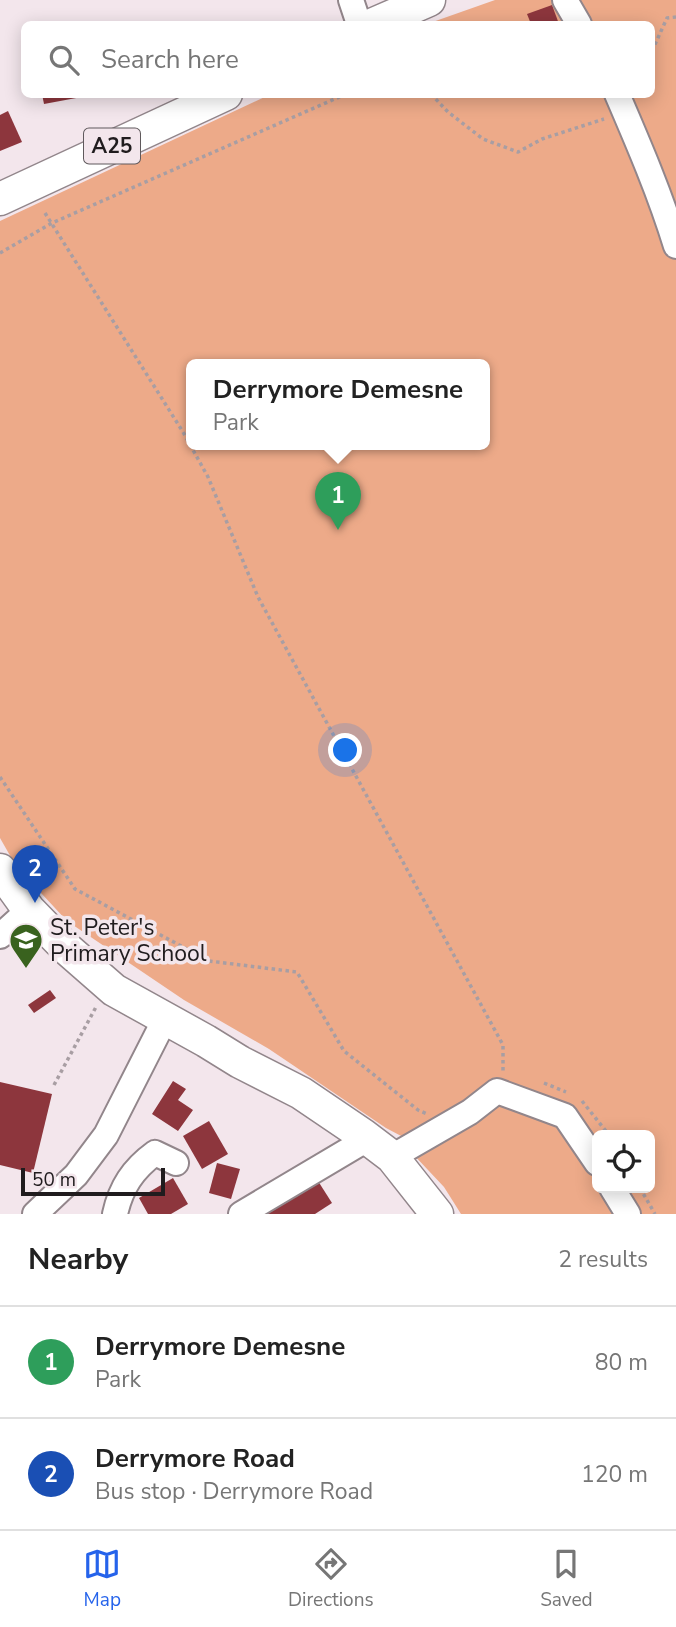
<!DOCTYPE html>
<meta charset="utf-8">
<style>
:root{--surface:#fff;--page:#f6f6f6;--text:#222;--muted:#767676;--line:#e0e0e0;--accent:#2563eb}
body{margin:0;font-family:"Nunito Sans",sans-serif;background:var(--page);color:var(--text)}
.controls{position:absolute;right:21px;bottom:21px;display:grid;overflow:hidden;border-radius:10px;box-shadow:0 4px 18px #0003}
.controls button{width:63px;height:63px;display:grid;place-items:center;padding:0;border:0;border-bottom:2px solid var(--line);background:var(--surface);color:var(--text);font:35px sans-serif}
.scale{position:absolute;left:21px;bottom:18px;width:144px;box-sizing:border-box;padding-left:7px;border:4px solid #201c1e;border-top:0;font-size:19px;line-height:24px;white-space:nowrap;color:#201c1e;-webkit-text-stroke:5px #f3e6ec;paint-order:stroke}
.you{position:absolute;left:346px;top:751px;width:24px;height:24px;margin:-18px;border:5px solid #fff;border-radius:50%;background:#1a73e8;box-shadow:0 0 0 10px #1a73e833}
.badge{display:grid;place-items:center;width:46px;height:46px;border-radius:50%;background:var(--accent);color:#fff;font-size:23px;font-weight:700}
.pin{position:absolute;translate:-50% -58px;filter:drop-shadow(0 2px 4px #0008)}
.pin::after{content:'';position:absolute;top:37px;width:24px;height:21px;background:inherit;clip-path:polygon(0 0,100% 0,50% 100%)}
.popup{position:absolute;left:186px;top:359px;width:304px;height:91px;box-sizing:border-box;display:grid;place-content:center;border-radius:10px;background:var(--surface);filter:drop-shadow(0 2px 5px #0005);font-size:23px;white-space:nowrap;color:var(--muted)}
.popup b{font-size:26px;color:var(--text)}
.popup::after{content:'';position:absolute;left:50%;top:100%;margin-left:-14px;border:14px solid transparent;border-top-color:var(--surface)}
.list{margin:0;padding:0;list-style:none}
h2{display:flex;justify-content:space-between;align-items:center;height:91px;margin:0;padding:0 28px;font-size:30px}
h2 small{font-size:23px;font-weight:400;color:var(--muted)}
.list li{display:grid;grid-template-columns:46px 1fr auto;gap:21px;align-items:center;box-sizing:border-box;height:112px;padding:0 28px;border-top:2px solid var(--line)}
.list b{display:block;font-size:26px;white-space:nowrap}
.list p{margin:0;font-size:23px;white-space:nowrap;color:var(--muted)}
.list em{font-size:23px;font-style:normal;color:var(--muted)}
.icon{flex:none;width:38px;height:38px;fill:none;stroke:currentColor;stroke-width:2;stroke-linecap:round;stroke-linejoin:round}
.map{position:relative;flex:none;width:676px;height:1214px;overflow:hidden}
.search{position:absolute;background:var(--surface);box-shadow:0 4px 18px #0003;left:21px;right:21px;top:21px;height:77px;display:flex;align-items:center;gap:18px;box-sizing:border-box;padding:0 24px;border-radius:10px;color:var(--muted);font-size:26px}
.sheet{height:315px;background:var(--surface)}
nav{display:flex;justify-content:space-around;align-items:center;box-sizing:border-box;height:98px;border-top:2px solid var(--line);background:var(--surface);font-size:19px;color:var(--muted)}
nav a{display:grid;justify-items:center;gap:4px}
nav .on{color:var(--accent)}
.map>svg:first-child{display:block}
.green{fill:#edaa89;fill-rule:evenodd}
.building{fill:#8d363d}
.lines{fill:none;stroke-linecap:round;stroke-linejoin:round}
.minor-casing{stroke:#92868b;stroke-width:28}
.major-casing{stroke:#92868b;stroke-width:35}
.path{stroke:#a89ea3;stroke-width:3.5;stroke-dasharray:3.5 3.5;stroke-linecap:butt}
.minor{stroke:#fff;stroke-width:24}
.major{stroke:#fff;stroke-width:32}
.labels{text-anchor:middle;stroke-width:7;stroke-linejoin:round;paint-order:stroke}
.shield{fill:#f3e6ec;stroke:#5f595c;stroke-width:2}
.shield-label{font-size:21px;font-weight:bold;fill:#201c1e}
.poi-label{font-size:23px;fill:#201c1e;stroke:#f3e6ec;text-anchor:start}
</style>
<div class="map">
<svg width="676" height="1214" viewBox="0 0 676 1214">
<rect width="100%" height="100%" fill="#f3e6ec"/>
<path class="green" d="M495 0H676V1214H461L444 1187 412 1153 405 1138 386 1128 269 1049 184 1000 67 921 16 866 0 838V221L269 95 652 94V24H427ZM191 364H485V444H191ZM597 1135H650V1188H597Z"/>
<g class="building">
<polygon points="552,5 559,24 531,24 527,14"/>
<polygon points="42,94 87,94 87,96 44,104"/>
<polygon points="8,111 22,142 0,151 0,115"/>
<polygon points="50,990 56,998 34,1013 28,1005"/>
<polygon points="173,1081 186,1089 178,1100 193,1110 178,1131 152,1114"/>
<polygon points="0,1082 52,1094 33,1173 0,1165"/>
<polygon points="209,1121 228,1154 202,1169 183,1136"/>
<polygon points="217,1163 240,1169 231,1199 209,1193"/>
<polygon points="173,1178 188,1204 171,1214 148,1214 139,1198"/>
<polygon points="318,1181 332,1203 315,1214 267,1214"/>
</g>
<g class="lines">
<defs>
<g id="minor">
<polyline points="351,0 359,24"/>
<polyline points="565,0 579,24"/>
<path d="M617 94C639 145 660 194 676 246"/>
<polyline points="0,936 29,910"/>
<polyline points="392,1157 470,1112 497,1091 565,1116 597,1163"/>
<polyline points="612,1188 628,1214"/>
<polyline points="35,1214 76,1175 106,1135 165,1019"/>
<path d="M115 1214C121 1187 133 1169 155 1153L176 1163"/>
<polyline points="241,1214 359,1144 365,1136"/>
</g>
<g id="major">
<polyline points="374,24 429,0"/>
<polyline points="0,199 226,94"/>
<polyline points="0,870 29,910 66,948 114,990 206,1041 240,1062 301,1093 363,1135 392,1157 437,1214"/>
</g>
</defs>
<use href="#minor" class="minor-casing"/>
<use href="#major" class="major-casing"/>
<g class="path">
<polyline points="652,51 667,18 676,17"/>
<polyline points="431,94 448,112 483,139 518,152 542,139 604,119"/>
<polyline points="45,213 183,432 208,477 258,597 503,1045 503,1072"/>
<polyline points="0,253 52,223 346,94"/>
<polyline points="0,777 75,889 209,961 297,972 344,1051 418,1110 427,1114"/>
<polyline points="544,1083 566,1092"/>
<polyline points="54,1085 96,1007"/>
<polyline points="582,1101 609,1135"/>
<polyline points="640,1188 655,1214"/>
</g>
<use href="#minor" class="minor"/>
<use href="#major" class="major"/>
</g>
<defs>
<symbol id="school-pin" viewBox="-11 -11 22 30"><path d="M0 17L-7.5 6A9.5 9.5 0 1 1 7.5 6Z" fill="#39621e" stroke="#f3e6ec"/><path d="M0-5L7-2L0 1L-7-2ZM-4 1L0 2.5L4 1V4Q0 6-4 4Z" fill="#fff"/></symbol>
</defs>
<g fill-rule="evenodd">
<use href="#school-pin" x="7" y="921" width="38" height="52"/>
</g>
<g class="labels">
<rect class="shield" x="84" y="128.5" width="56" height="35" rx="5"/>
<g class="shield-label">
<text x="112" y="153">A25</text>
</g>
<g class="poi-label">
<text x="50" y="935">St. Peter's<tspan x="50" dy="26">Primary School</tspan></text>
</g>
</g>
</svg>
<div class="controls">
<button><svg class="icon" aria-label="locate" viewBox="0 0 24 24"><circle cx="12" cy="12" r="6"/><path d="M12 2v4M12 18v4M2 12h4M18 12h4"/></svg></button>
</div>
<div class="scale">50 m</div>
<div class="you"></div>
<div class="pin badge" style="left:338px;top:530px;background:#2e9e5b">1</div>
<div class="popup"><b>Derrymore Demesne</b>Park</div>
<div class="pin badge" style="left:35px;top:903px;background:#1a4fb4">2</div>
<div class="search"><svg class="icon" aria-label="search" viewBox="0 0 24 24"><circle cx="10" cy="10" r="6"/><path d="M15 15l6 6"/></svg>Search here</div>
</div>
<section class="sheet">
<h2>Nearby<small>2 results</small></h2>
<ul class="list">
<li><span class="badge" style="background:#2e9e5b">1</span><div><b>Derrymore Demesne</b><p>Park</p></div><em>80 m</em></li>
<li><span class="badge" style="background:#1a4fb4">2</span><div><b>Derrymore Road</b><p>Bus stop · Derrymore Road</p></div><em>120 m</em></li>
</ul>
</section>
<nav>
<a class="on"><svg class="icon" aria-label="map" viewBox="0 0 24 24"><path d="M3 6l6-2 6 2 6-2v14l-6 2-6-2-6 2zM9 4v14M15 6v14"/></svg>Map</a>
<a><svg class="icon" aria-label="directions" viewBox="0 0 24 24"><path d="M12 3l9 9-9 9-9-9zM9 14v-3h6M13 9l2 2-2 2"/></svg>Directions</a>
<a><svg class="icon" aria-label="saved" viewBox="0 0 24 24"><path d="M7 4h10v16l-5-4-5 4z"/></svg>Saved</a>
</nav>
